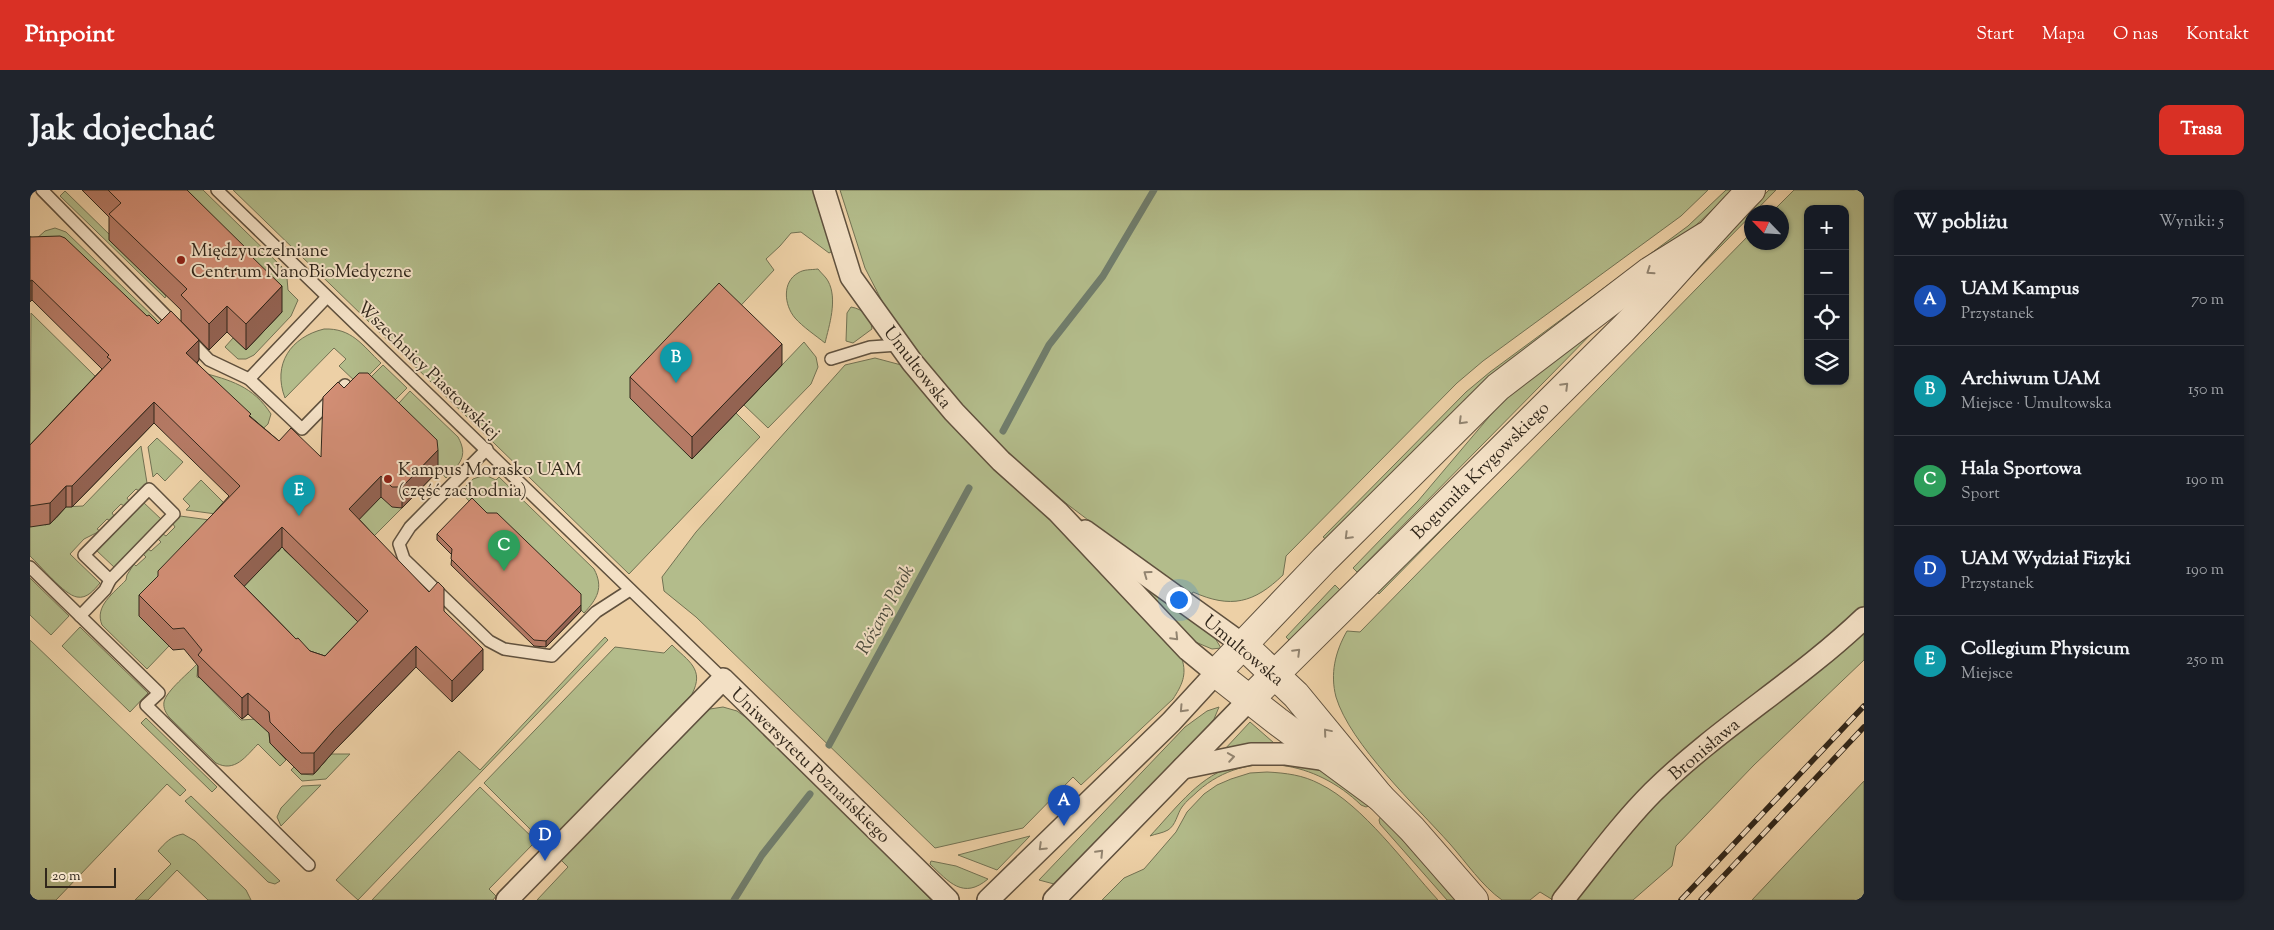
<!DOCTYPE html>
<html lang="pl">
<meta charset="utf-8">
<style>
:root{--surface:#171b24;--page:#20242c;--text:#f1f3f6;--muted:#9ea1a6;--line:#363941;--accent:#d93025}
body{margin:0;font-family:"Sorts Mill Goudy",serif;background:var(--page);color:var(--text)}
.controls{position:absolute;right:15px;top:15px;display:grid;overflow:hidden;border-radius:10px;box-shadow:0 1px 4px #0004}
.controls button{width:45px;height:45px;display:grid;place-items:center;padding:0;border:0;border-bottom:1px solid var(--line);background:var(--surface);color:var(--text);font:25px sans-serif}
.compass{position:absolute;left:1714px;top:15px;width:45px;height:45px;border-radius:50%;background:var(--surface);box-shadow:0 1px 4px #0004;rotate:295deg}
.scale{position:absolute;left:15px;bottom:12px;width:71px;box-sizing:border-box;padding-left:5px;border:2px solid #31271b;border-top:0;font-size:14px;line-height:18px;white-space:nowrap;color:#31271b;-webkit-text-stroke:4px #f3e0c5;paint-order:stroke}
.you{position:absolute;left:1148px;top:409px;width:18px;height:18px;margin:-12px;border:4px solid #fff;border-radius:50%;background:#1a73e8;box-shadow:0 0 0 8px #1a73e833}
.badge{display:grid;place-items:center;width:32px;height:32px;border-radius:50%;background:var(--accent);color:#fff;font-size:16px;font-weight:700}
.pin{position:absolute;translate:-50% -41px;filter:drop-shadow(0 1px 2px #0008)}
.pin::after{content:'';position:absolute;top:26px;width:18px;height:15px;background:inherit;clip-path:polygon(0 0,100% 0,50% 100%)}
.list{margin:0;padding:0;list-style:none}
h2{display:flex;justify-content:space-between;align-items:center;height:65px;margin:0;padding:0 20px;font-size:21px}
h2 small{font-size:16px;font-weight:400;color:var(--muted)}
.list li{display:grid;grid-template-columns:32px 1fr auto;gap:15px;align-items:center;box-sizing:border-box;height:90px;padding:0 20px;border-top:1px solid var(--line)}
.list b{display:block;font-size:19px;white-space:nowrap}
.list p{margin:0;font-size:16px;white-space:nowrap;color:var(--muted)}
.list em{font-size:16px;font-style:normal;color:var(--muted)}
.icon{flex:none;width:28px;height:28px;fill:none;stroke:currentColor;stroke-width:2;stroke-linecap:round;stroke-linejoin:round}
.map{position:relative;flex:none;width:1834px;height:710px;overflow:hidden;border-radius:10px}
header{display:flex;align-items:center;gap:30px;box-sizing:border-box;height:70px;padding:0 25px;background:var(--accent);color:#fff}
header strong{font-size:24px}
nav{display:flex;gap:28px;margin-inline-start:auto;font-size:18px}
.intro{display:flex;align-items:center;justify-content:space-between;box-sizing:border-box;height:120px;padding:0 30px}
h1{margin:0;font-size:35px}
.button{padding:12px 22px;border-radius:10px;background:var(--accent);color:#fff;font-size:18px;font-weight:700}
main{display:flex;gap:30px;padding:0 30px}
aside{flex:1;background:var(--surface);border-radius:10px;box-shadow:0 1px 4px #0004}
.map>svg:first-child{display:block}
.green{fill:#b3bc8b;stroke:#727253;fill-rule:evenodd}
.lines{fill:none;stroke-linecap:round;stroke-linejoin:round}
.stream{stroke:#707d6c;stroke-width:7}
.service-casing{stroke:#60513e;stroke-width:14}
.minor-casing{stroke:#60513e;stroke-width:24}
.tertiary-casing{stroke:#60513e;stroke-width:30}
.service{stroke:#f3e0c5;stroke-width:11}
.minor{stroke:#f3e0c5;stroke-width:21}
.tertiary{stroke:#f3e0c5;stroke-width:28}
.rail-casing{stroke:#31271b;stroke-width:5.5}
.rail{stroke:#f3e0c5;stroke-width:4;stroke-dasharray:11;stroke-linecap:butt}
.wall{fill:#b57a65;stroke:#31271b;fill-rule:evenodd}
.shaded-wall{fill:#936352;stroke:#31271b}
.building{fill:#d28e75;stroke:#31271b;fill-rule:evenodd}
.oneway{stroke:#928470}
.poi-dot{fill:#8f2418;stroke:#f3e0c5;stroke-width:2}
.labels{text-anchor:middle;stroke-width:4;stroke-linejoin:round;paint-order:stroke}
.poi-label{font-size:18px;fill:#31271b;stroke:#f3e0c5;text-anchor:start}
.street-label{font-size:18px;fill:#31271b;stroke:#f3e0c5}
.water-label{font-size:19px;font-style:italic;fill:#4b4b3d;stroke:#f3e0c5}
</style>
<header>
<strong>Pinpoint</strong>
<nav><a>Start</a><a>Mapa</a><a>O nas</a><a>Kontakt</a></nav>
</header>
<div class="intro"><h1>Jak dojechać</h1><a class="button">Trasa</a></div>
<main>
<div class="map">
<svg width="1834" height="710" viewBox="0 0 1834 710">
<rect width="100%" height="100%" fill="#edd0a6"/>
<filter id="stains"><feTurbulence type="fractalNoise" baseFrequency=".004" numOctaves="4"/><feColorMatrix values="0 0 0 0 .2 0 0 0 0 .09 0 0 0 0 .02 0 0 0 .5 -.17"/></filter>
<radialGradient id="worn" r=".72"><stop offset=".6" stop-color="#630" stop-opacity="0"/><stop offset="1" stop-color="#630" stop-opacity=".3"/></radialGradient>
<g class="green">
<polygon points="149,0 173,0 252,77 250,85 257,88 258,100 268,110 261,126 224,165 216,169 208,169 195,157 203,148 216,160"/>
<polygon points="203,0 783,0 803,61 799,63 771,42 761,43 750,56 736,69 744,80 701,126 600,208 662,268 706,223 730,247 599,384"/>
<path d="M810 0H1678L1651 26 1453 171 1427 193 1256 366 1253 385C1224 413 1201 419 1163 402L1160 407 1037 314 976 264 889 167 853 113 835 78Z"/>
<polygon points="1696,0 1703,0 1661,40 1462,185 1439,206 1297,350 1293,347 1436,202 1460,182 1658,36"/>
<polygon points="1739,0 1746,0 1349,404 1345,400"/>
<path d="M1764 0H1834V470L1724 575 1646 656 1642 676 1603 710H1523L1510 702 1500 710H1472C1452 696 1436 672 1420 654 1387 617 1320 554 1306 507 1300 484 1305 462 1317 441L1330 442 1721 43 1722 52H1752V22H1742ZM1778 19H1815V191H1778Z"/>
<polygon points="35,1 82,47 136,106 135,108 30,6"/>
<polygon points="25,38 36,42 131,134 134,141 0,53 0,46 5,50 15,41"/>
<path d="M788 79C791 83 796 87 798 91 808 109 799 136 795 153 785 145 773 137 765 128 754 115 752 92 768 83 774 79 781 80 788 79Z"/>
<path d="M821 117C833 119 841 127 842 139L823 153 816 151 817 123Z"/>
<polygon points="1,123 67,188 0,285"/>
<polygon points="1574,131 1327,382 1323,378 1388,311 1475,208"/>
<path d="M294 139C322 138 332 155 351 173L329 195 309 176 316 169 304 158 255 208C242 174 261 147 294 139Z"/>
<polygon points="774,152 786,167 788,177 781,194 738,238 714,215"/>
<path d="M845 168 875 176 1152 469C1157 485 1152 495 1143 509L1051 595 1043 587 993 638 905 658 666 427 634 401 632 387 666 342 815 175Z"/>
<polygon points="353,175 377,198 355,220 338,190"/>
<path d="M170 182C200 190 223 196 241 224L238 234 222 249Z"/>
<path d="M380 201 428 247C439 267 429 274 416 288L359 224Z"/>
<polygon points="127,248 153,272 135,291 127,283 123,287 118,257"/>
<path d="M111 256 117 293 109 301 106 299 97 308 99 311 94 316 91 314 82 323 84 326 80 331 77 329 67 339 70 341 54 349 40 364 70 393C64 400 57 409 47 407 34 405 10 375 0 366V321L15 335C22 333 32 325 32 317L53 316Z"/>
<path d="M455 285 466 290 469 287 564 379C574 398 567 409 554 423L430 302 443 289Z"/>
<polygon points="171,290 195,314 186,324 156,320 160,316 153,309"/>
<polygon points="351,307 372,318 333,357 317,341"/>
<polygon points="113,312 132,330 85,378 66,360"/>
<path d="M150 326 187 331 112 423V429L139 456 117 479 72 435C64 416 84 403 96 390L97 385 104 374 106 376 116 367 113 364 118 359 121 361 131 352 128 349 133 344 136 346 145 337 143 334Z"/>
<polygon points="250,349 254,349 254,360 336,436 303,479 187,424 247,360 248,362 250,360"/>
<polygon points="1063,353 1182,443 1191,458 1182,459 1163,451"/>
<polygon points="0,388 39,426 21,445 0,425"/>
<polygon points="1305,395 1310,400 1259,450 1256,447"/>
<polygon points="50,437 118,503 100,522 32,456"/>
<polygon points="575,447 578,450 328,710 306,690 429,561 450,580"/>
<polygon points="0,450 156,600 150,606 137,594 26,710 0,710"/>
<path d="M642 455C658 471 675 479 662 504L516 655 454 593 585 457 634 463Z"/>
<path d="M168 473 167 487 170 488 211 530 226 529 239 543 240 553 256 570 250 576 228 554C216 566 205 583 186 573L139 527C136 523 133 518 134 512 136 501 160 482 168 473Z"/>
<polygon points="693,517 707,521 718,529 798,605 901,710 507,710 538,677 531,670 668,530 680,519"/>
<polygon points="1189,517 1184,529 1175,540 1024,694 1009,690 1155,537 1177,521"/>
<polygon points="116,528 187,597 182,602 111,533"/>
<polygon points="1220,532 1244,553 1219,554 1194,560"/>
<polygon points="301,564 320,564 296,589 272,591 261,580 264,577 271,584 283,585"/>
<path d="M1237 571 1276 576 1295 582 1341 615 1336 617 1331 615C1287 572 1218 557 1168 601 1163 606 1156 611 1152 617 1147 624 1146 635 1138 640 1133 643 1125 644 1120 646 1142 623 1167 588 1199 578 1211 575 1224 573 1237 571Z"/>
<path d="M1237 582C1256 583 1273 585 1290 594 1333 615 1375 674 1408 710H1072L1094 688 1114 679 1146 642 1157 622 1174 604 1187 595 1201 589 1220 583Z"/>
<polygon points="1834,591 1834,710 1722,710"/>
<polygon points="291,595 251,636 247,627 251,618 272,596"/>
<polygon points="450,597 506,651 459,699 466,706 463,710 342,710"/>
<polygon points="161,606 250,691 245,694 238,692 155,611"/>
<polygon points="1351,626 1426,710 1417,710 1350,634 1349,630"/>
<path d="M153 644 165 651 216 700 221 710H178L147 680 118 710H105L141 674 128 661C135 653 141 646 153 644Z"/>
<polygon points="1000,646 967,680 928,665"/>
<path d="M901 671 926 676 958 689C933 710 919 692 900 674Z"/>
</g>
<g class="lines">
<g class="stream">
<polyline points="973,241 1019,155 1073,86 1124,0"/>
<polyline points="799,555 939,298"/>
<polyline points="704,710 732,665 780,604"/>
</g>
<defs>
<g id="service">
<polyline points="12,0 146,136"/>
<polyline points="187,0 693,489"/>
<polyline points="159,149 179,170 219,189 272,239 315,195"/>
<polyline points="801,169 840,157 868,155"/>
<polyline points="219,189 297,107"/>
<polyline points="457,259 380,337 369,354 374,369 459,451 474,459 522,466 566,422 600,400"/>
<polygon points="119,299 144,324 80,390 54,365"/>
<polyline points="0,377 129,503 116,515 279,675"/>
<polyline points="50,426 75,400 80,390"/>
</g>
<g id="minor">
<polyline points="794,0 821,87 882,172 924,222 971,271 1028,322 1158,460 1186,483 1141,532 958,710"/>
<polyline points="1055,341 1212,454"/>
<polyline points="1153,578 1221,564 1256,564 1298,570"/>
<polyline points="477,710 693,489 918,710"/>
<polyline points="1024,710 1220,509"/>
<path d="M1533 710C1562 674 1590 635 1623 602 1688 538 1768 491 1834 428"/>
</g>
<g id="tertiary">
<polyline points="1212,454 1266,505 1350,607 1382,639 1444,710"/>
<path d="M1220 509 1593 139C1637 94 1677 45 1721 0"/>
<polyline points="1350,607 1247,531 1186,483 1294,370 1468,197 1620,81 1676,46"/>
</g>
</defs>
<use href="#service" class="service-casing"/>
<use href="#minor" class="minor-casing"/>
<use href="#tertiary" class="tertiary-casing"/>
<use href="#service" class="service"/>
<use href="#minor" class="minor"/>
<use href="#tertiary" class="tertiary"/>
<defs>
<g id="rail">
<polyline points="1651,710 1834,516"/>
<polyline points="1671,710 1834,537"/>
</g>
</defs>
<use href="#rail" class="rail-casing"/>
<use href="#rail" class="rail"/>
</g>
<g class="wall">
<polygon points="52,0 157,0 222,67 252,122 216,160 197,142 179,160 151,131 151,120 79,50 79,27"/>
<path d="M0 47 128 134 169 170 167 173 221 227 249 251 291 267 314 198 408 281 372 318 362 317 351 307 329 329 414 422 453 480 422 512 386 477 304 561 284 584H271L240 553 239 543 218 524 212 529 168 486V476L154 459 143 460 109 426V405L128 386 199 306 124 233 42 317H36L20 334 0 337V255L72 179 2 110 0 112ZM252 357 328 432 295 466 280 461 266 449 214 396Z"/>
<polygon points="752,175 662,269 600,208 600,187"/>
<polygon points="407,344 551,421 516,457 504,456 421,375 422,365 407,350"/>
</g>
<g class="shaded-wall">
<polygon points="2,90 2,110 0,112 0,91"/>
<polygon points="252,96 252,122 216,160 216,134"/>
<polygon points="197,116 197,142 179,160 179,134"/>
<polygon points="169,150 169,170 156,183 156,163"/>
<polygon points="752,154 752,175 662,269 662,247"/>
<polygon points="124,212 124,233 42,317 42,296"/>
<polygon points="408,260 408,281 372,318 372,297"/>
<polygon points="351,286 351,307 319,340 319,319"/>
<polygon points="36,296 36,317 20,334 20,313"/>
<polygon points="252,337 252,357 204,407 204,386"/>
<polygon points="551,415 551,421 516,457 516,451"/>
<polygon points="386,456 386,477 304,561 284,584 284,563 304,540"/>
<polygon points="453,459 453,480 422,512 422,491"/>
<polygon points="218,503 218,524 212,529 212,508"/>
</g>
<g class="building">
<polygon points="78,0 157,0 222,64 221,66 252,96 216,134 197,116 179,134 151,105 157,99 79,24 91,13"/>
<path d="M30 46 35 48 117 126 119 125 128 134 141 121 169 150 156 163 221 224 219 226 249 251 261 238 291 267 293 207 308 192 314 198 329 183H338L407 250 408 260 372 297H362L351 286 319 319 399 402 408 392 414 398V421L453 459 422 491 386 456 304 540 284 563H271L240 532 239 522 218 503 212 508 168 465 172 460 154 438 143 439 109 405 128 386V381L210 296 124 212 42 296H36L20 313 0 316V255L81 170 77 167 79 165 2 90 0 91V47ZM252 337 338 421 295 466 280 461 268 448 266 449 204 386Z"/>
<polygon points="689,93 752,154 662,247 600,187"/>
<polygon points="442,308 457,323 467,323 551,404 551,415 516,451 504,450 441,389 421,369 422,359 407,344"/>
</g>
<defs><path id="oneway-chevron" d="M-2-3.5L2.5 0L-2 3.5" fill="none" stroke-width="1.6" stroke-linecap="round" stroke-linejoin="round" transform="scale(1.25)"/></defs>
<g class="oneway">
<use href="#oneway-chevron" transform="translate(1620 81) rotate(146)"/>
<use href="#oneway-chevron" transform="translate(1535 196) rotate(-45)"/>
<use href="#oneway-chevron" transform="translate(1432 231) rotate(135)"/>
<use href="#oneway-chevron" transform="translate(1318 346) rotate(135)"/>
<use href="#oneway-chevron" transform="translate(1117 384) rotate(-144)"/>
<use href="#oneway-chevron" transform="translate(1145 447) rotate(46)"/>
<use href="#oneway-chevron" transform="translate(1267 462) rotate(-45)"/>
<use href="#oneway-chevron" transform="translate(1153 519) rotate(133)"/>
<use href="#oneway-chevron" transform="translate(1297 542) rotate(-130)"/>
<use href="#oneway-chevron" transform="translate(1201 567) rotate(-9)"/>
<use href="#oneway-chevron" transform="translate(1012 657) rotate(136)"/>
<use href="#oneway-chevron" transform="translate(1070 663) rotate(-46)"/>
</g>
<g class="poi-dot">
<circle cx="151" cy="70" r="5"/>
<circle cx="358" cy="289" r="5"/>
</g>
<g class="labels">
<g class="poi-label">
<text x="161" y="66">Międzyuczelniane<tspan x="161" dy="21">Centrum NanoBioMedyczne</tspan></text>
<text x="368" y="285">Kampus Morasko UAM<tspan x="368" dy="21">(część zachodnia)</tspan></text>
</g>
<g class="street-label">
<text transform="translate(888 177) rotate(52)" y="6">Umultowska</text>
<text transform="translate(399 180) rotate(44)" y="6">Wszechnicy Piastowskiej</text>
<text transform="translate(1450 280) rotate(-45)" y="6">Bogumiła Krygowskiego</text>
<text transform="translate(1214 460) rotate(40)" y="6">Umultowska</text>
<text transform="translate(1674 559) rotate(-40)" y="6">Bronisława</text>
<text transform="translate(781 575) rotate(44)" y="6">Uniwersytetu Poznańskiego</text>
</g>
<g class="water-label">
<text transform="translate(854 419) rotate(-61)" y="7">Różany Potok</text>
</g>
</g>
<rect width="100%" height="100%" filter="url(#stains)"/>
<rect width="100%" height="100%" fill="url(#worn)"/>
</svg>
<div class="controls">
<button>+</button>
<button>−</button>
<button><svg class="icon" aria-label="locate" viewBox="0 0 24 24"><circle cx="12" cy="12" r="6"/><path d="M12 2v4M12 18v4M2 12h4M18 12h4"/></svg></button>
<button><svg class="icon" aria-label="layers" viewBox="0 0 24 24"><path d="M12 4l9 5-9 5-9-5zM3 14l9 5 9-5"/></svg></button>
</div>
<svg class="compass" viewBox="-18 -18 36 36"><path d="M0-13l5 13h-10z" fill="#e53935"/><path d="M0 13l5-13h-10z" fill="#9ea1a6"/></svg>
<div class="scale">20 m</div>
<div class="you"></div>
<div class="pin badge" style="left:1034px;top:636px;background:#1a4fb4">A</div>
<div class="pin badge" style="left:646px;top:193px;background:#0f9aa8">B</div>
<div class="pin badge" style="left:474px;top:381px;background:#2e9e5b">C</div>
<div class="pin badge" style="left:515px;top:671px;background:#1a4fb4">D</div>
<div class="pin badge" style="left:269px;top:326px;background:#0f9aa8">E</div>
</div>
<aside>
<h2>W pobliżu<small>Wyniki: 5</small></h2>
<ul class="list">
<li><span class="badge" style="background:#1a4fb4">A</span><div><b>UAM Kampus</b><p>Przystanek</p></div><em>70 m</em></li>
<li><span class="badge" style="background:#0f9aa8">B</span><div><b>Archiwum UAM</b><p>Miejsce · Umultowska</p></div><em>150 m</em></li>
<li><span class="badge" style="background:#2e9e5b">C</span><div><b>Hala Sportowa</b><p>Sport</p></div><em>190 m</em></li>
<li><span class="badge" style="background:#1a4fb4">D</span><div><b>UAM Wydział Fizyki</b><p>Przystanek</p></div><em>190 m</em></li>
<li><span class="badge" style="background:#0f9aa8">E</span><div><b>Collegium Physicum</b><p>Miejsce</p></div><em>250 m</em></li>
</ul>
</aside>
</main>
